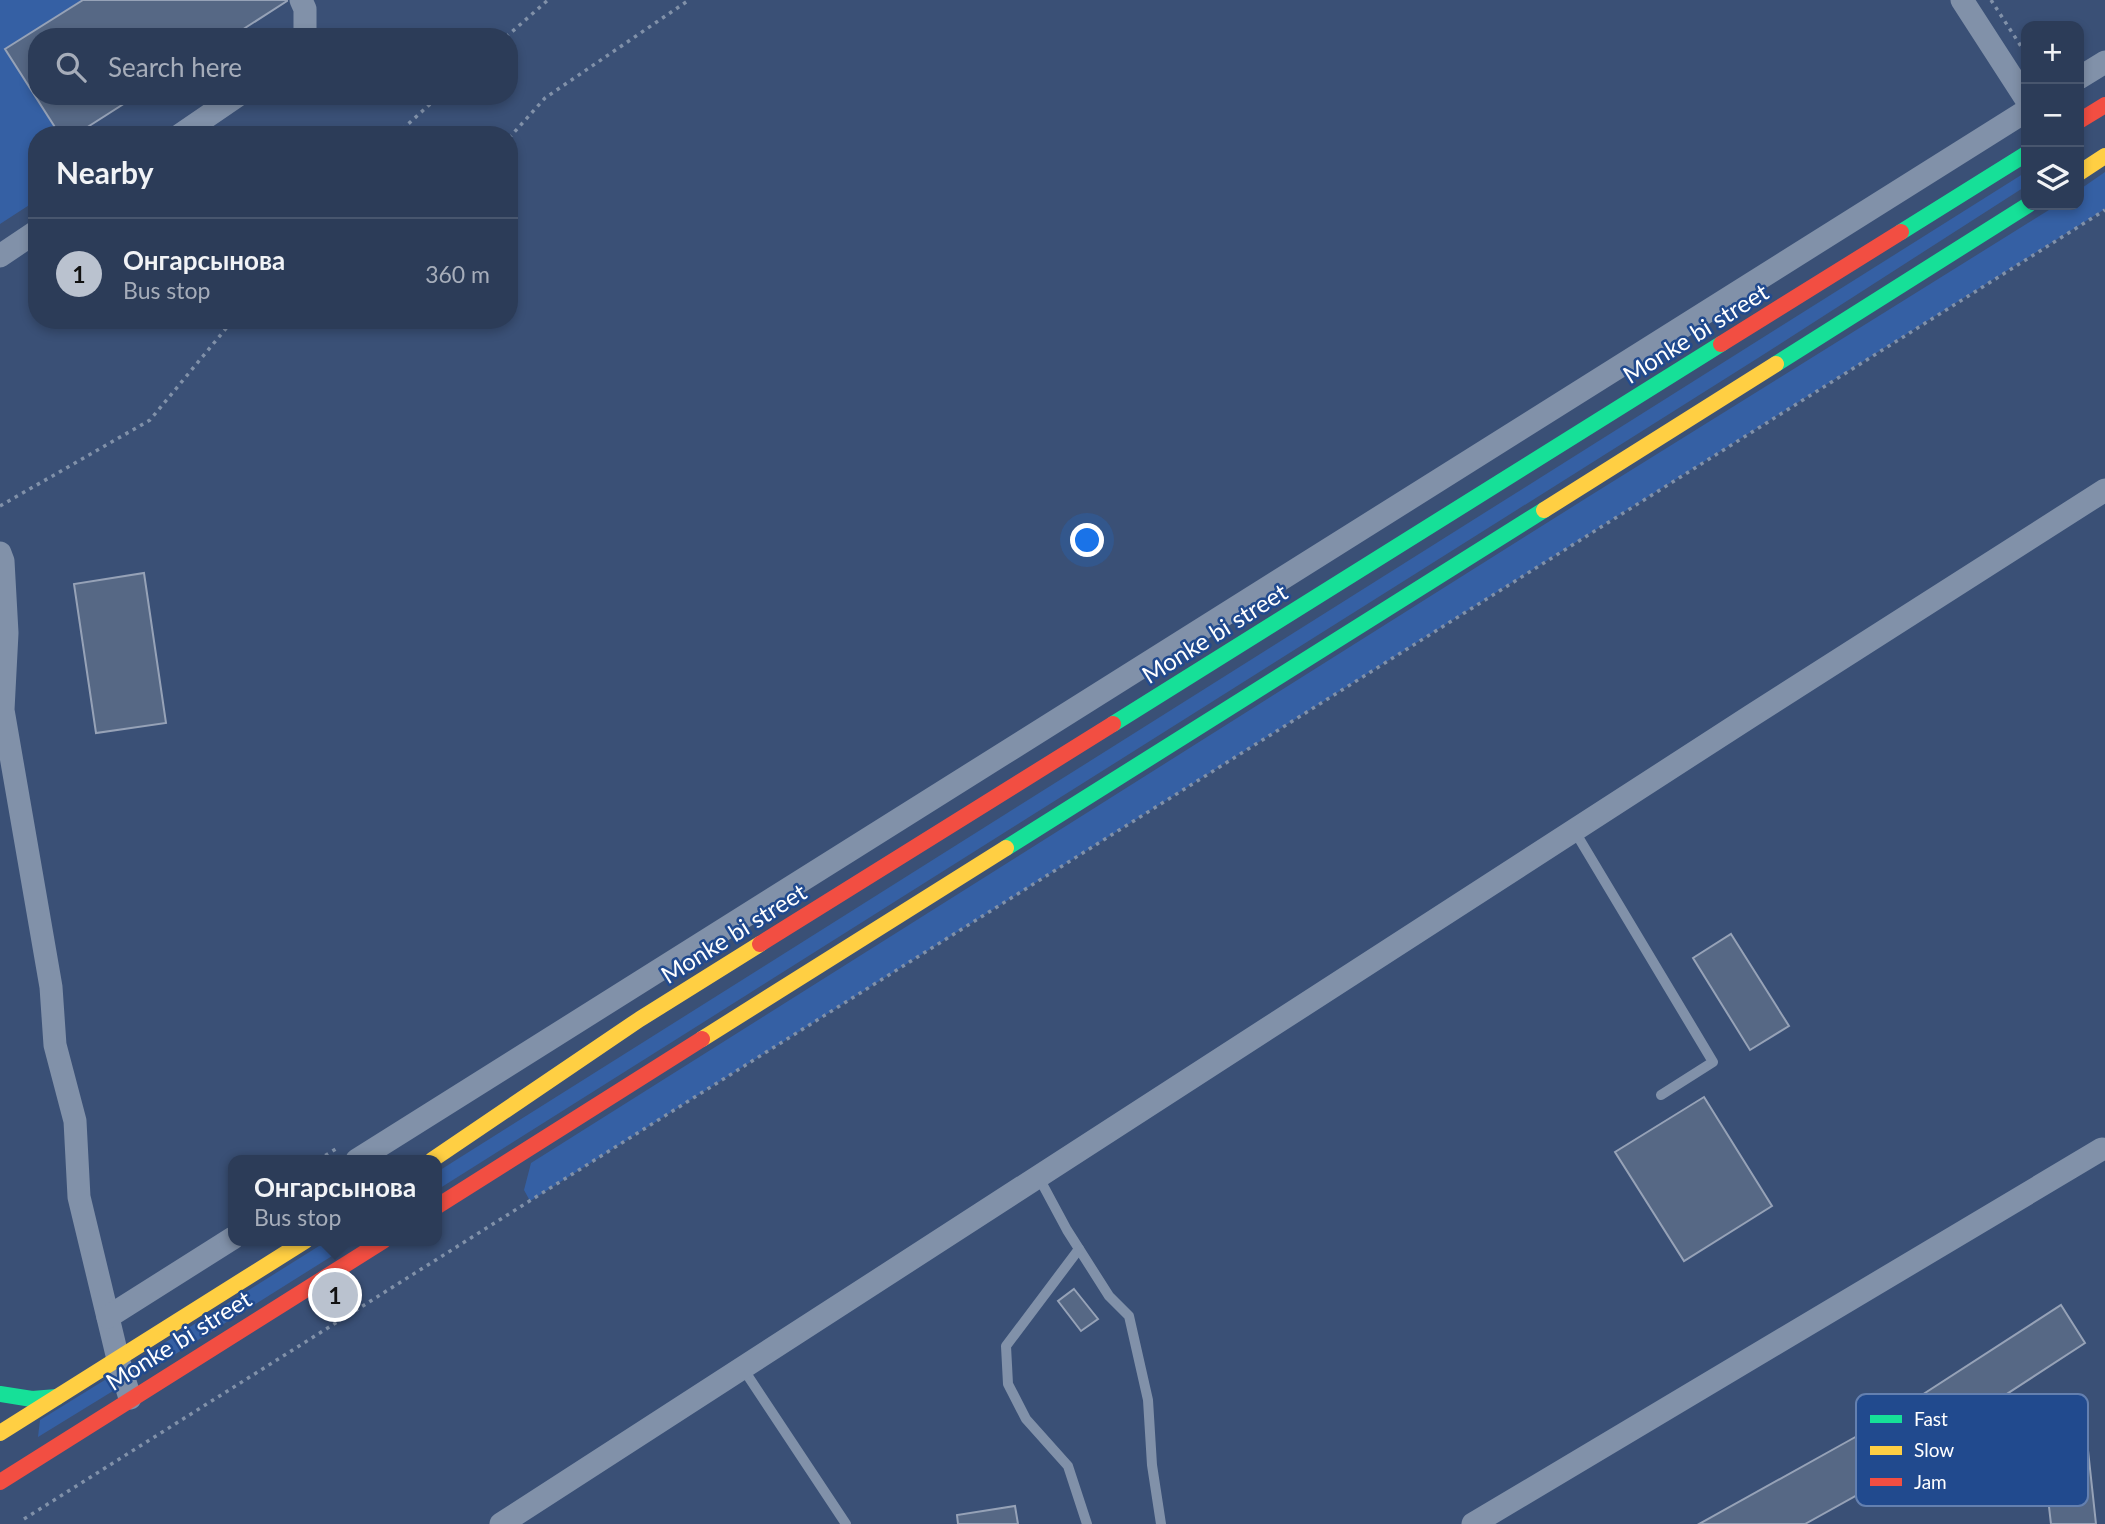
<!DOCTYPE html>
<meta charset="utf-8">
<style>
:root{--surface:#2c3c58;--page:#34435e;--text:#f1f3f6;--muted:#a6adba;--line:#48566e;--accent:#bac2cf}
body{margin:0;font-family:Lato,sans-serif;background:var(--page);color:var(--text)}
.controls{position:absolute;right:21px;top:21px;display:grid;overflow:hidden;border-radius:14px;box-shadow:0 4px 10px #0003}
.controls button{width:63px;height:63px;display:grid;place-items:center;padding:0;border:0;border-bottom:2px solid var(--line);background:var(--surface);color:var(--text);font:35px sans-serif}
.you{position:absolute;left:1088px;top:541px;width:24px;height:24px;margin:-18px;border:5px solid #fff;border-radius:50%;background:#1a73e8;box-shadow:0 0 0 10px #1a73e833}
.badge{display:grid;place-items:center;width:46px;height:46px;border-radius:50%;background:var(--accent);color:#111;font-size:23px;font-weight:700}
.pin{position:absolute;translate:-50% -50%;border:4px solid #fff;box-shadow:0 2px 7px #0006}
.popup{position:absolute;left:228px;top:1155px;width:214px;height:91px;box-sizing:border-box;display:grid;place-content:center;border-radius:14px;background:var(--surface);filter:drop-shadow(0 2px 5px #0005);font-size:23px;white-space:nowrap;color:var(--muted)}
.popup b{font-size:26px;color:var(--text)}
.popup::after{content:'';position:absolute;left:50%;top:100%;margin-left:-14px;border:14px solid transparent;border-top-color:var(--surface)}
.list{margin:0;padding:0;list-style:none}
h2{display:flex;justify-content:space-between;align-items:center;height:91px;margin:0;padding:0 28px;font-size:30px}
h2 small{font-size:23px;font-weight:400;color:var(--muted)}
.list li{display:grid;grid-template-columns:46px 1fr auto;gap:21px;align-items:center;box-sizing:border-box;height:112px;padding:0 28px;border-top:2px solid var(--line)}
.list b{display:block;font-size:26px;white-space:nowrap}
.list p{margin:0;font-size:23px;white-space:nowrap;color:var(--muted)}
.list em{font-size:23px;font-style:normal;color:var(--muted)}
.icon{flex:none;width:38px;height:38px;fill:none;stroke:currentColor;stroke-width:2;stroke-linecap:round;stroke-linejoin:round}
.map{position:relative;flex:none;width:2105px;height:1524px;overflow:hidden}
.search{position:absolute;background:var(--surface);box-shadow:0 4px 10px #0003;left:28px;top:28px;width:490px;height:77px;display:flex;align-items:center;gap:18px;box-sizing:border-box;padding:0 24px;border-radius:28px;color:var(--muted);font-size:26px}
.panel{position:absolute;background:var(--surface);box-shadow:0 4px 10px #0003;left:28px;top:126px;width:490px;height:203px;border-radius:28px}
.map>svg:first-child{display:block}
.green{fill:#3560a4}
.building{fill:#566885;stroke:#96a2b7;stroke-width:2}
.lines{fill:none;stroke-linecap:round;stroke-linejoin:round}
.path{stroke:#8191a9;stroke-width:3.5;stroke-dasharray:3.5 5;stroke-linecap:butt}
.lane{stroke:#8191a9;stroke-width:10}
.street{stroke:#8191a9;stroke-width:23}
.fast{stroke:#16e098;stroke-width:16}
.slow{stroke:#ffcf43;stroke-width:16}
.jam{stroke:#f24e42;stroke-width:16}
.labels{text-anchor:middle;stroke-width:5;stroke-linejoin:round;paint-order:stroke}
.street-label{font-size:24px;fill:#fff;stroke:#214a8e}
.key{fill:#214a8e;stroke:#6480b0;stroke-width:2}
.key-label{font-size:19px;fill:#fff}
</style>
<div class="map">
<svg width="2105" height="1524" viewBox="0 0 2105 1524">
<rect width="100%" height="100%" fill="#3a5076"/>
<g class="green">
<polygon points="0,0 83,0 6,49 60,135 37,135 37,200 0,224"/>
<polygon points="2026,172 2026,186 1758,358 437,1190 437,1172"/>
<polygon points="2105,172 2105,209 530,1201 524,1190 531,1163 1588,497 2057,205 2079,205 2079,190"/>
<polygon points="327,1241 356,1241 158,1365 153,1350"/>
<polygon points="121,1370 126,1383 38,1437 40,1420"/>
</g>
<g class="building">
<polygon points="83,0 287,0 287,1 231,37 37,37 37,96 136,96 75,135 60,135 5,49"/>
<polygon points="144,573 166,723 96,733 74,584"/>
<polygon points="1731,934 1789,1026 1750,1050 1693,958"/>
<polygon points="1704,1097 1772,1206 1684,1261 1615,1152"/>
<polygon points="1074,1289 1098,1319 1081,1331 1058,1301"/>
<polygon points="2061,1305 2085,1343 1933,1442 1908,1404"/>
<polygon points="1859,1435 1884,1480 1805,1524 1699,1524"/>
<polygon points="2087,1441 2096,1524 2051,1524 2042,1446"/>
<polygon points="1015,1506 1018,1524 958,1524 957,1515"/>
</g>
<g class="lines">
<g class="path">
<polyline points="1991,0 2026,54"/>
<polyline points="506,37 548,0"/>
<polyline points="396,135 439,96"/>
<polyline points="509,138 545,98 689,0"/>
<polyline points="0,506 150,420 233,320"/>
<polyline points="318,1160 339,1147"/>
<polyline points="24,1519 2105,210"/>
</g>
<g class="lane">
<polyline points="1574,830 1713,1062 1661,1095"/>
<polyline points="1038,1176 1067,1230 1109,1296 1129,1316 1148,1400 1152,1465 1161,1524"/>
<polyline points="1079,1249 1006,1346 1008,1384 1026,1419 1068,1466 1087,1524"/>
<polyline points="742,1367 846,1524"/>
</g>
<g class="street">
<polyline points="301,0 305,9 305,37"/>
<polyline points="1962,0 2026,99"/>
<polyline points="2079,78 2105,62"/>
<polyline points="180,135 237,96"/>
<polyline points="0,256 37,231"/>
<polyline points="0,553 3,561 7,633 3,710 51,987 55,1045 75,1121 79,1197 118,1359 130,1398"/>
<polyline points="357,1160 2026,111"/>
<polyline points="108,1317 233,1238"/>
<polyline points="501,1524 1751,716 2105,490"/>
<polyline points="1473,1524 2102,1149"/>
</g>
<g class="fast">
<polyline points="1901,232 2026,154"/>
<polyline points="1776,364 2028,205"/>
<polyline points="1113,724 1721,344"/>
<polyline points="1006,848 1544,510"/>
<polyline points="0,1394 32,1399 57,1397"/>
</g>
<g class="slow">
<polyline points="2079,173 2105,156"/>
<polyline points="1544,510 1776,364"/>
<polyline points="702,1039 1006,848"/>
<polyline points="432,1160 640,1019 760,944"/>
<polyline points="0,1433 305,1241"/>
</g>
<g class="jam">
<polyline points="2079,121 2105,105"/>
<polyline points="1721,344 1901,232"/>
<polyline points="760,944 1113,724"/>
<polyline points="436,1207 702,1039"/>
<polyline points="0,1482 383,1241"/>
</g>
</g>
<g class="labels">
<g class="street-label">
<text transform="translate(1696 334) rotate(-32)" y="8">Monke bi street</text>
<text transform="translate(1215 634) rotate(-32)" y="8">Monke bi street</text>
<text transform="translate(734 934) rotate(-32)" y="8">Monke bi street</text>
<text transform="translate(179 1341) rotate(-32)" y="8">Monke bi street</text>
</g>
</g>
<rect x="1856" y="1394" width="232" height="112" rx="10" class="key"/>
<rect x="1870" y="1415" width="32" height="8" fill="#16e098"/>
<rect x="1870" y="1446" width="32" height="9" fill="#ffcf43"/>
<rect x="1870" y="1478" width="32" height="8" fill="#f24e42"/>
<g class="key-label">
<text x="1914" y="1426">Fast</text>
<text x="1914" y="1457">Slow</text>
<text x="1914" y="1489">Jam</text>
</g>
</svg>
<div class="controls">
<button>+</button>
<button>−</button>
<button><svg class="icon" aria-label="layers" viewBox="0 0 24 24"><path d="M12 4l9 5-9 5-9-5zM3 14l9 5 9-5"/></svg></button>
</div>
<div class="you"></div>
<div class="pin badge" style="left:335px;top:1295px">1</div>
<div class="popup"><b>Онгарсынова</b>Bus stop</div>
<div class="search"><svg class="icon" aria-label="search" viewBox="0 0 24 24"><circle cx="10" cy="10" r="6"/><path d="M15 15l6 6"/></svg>Search here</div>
<section class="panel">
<h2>Nearby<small></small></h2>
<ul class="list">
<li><span class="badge">1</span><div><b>Онгарсынова</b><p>Bus stop</p></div><em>360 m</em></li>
</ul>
</section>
</div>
